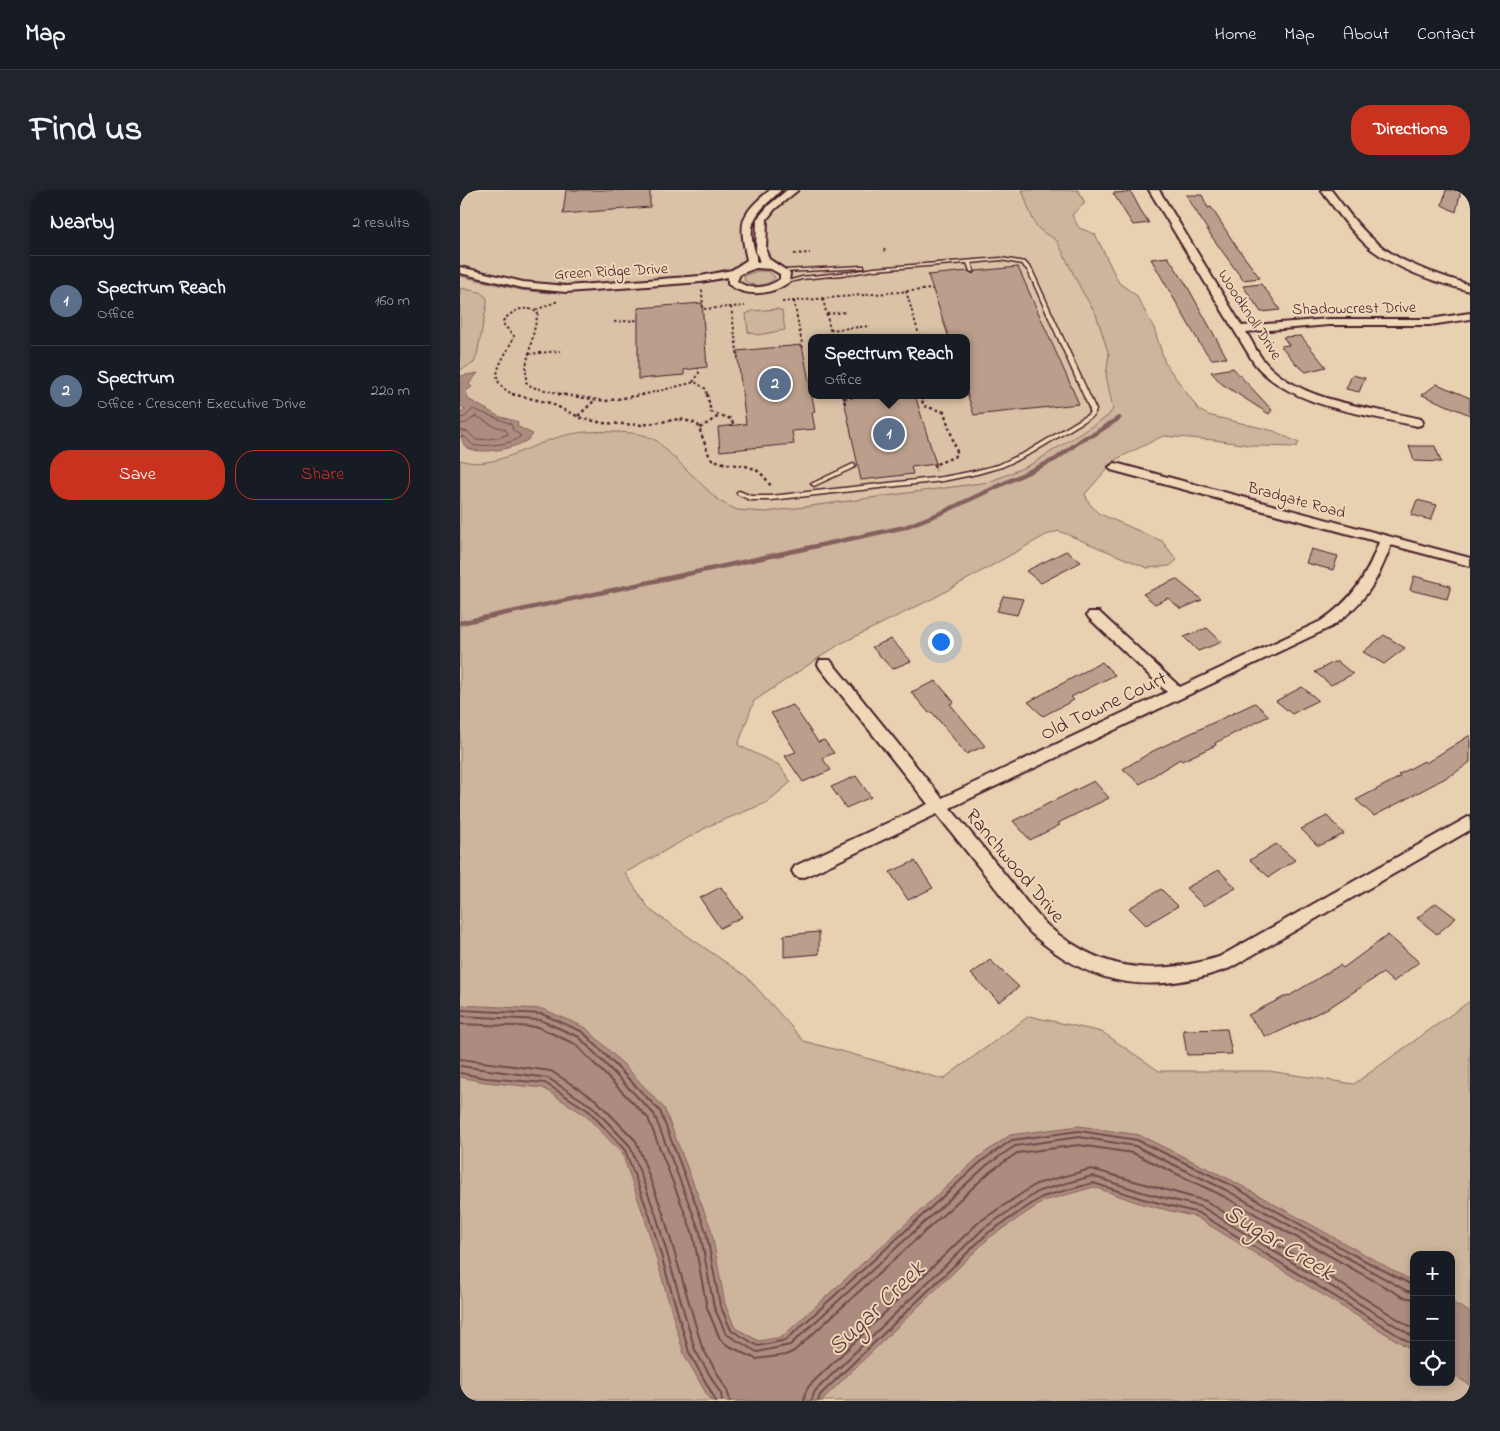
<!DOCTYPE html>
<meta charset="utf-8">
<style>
:root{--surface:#171b24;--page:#20242c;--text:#f1f3f6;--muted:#9ea1a6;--line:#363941;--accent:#c8321e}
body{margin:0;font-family:"Indie Flower",sans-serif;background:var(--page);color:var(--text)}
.controls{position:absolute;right:15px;bottom:15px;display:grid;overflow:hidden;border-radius:10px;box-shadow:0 2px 8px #0003}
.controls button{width:45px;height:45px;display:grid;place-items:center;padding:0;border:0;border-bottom:1px solid var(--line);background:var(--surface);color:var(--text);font:25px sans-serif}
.you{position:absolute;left:480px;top:451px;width:18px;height:18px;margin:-12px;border:4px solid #fff;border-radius:50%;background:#1a73e8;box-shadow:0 0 0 8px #1a73e833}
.badge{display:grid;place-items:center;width:32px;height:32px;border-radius:50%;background:var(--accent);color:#fff;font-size:16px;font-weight:700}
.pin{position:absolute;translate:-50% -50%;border:2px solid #fff;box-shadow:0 1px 5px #0006}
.popup{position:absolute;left:348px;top:144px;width:162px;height:65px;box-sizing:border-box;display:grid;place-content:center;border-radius:10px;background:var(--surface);filter:drop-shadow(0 1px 4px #0005);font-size:16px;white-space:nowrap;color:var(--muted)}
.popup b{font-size:19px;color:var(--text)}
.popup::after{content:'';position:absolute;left:50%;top:100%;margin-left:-10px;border:10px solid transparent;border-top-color:var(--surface)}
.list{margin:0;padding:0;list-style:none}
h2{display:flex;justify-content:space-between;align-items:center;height:65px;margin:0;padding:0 20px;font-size:21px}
h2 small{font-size:16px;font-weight:400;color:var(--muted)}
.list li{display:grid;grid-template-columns:32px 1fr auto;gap:15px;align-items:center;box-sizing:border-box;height:90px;padding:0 20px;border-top:1px solid var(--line)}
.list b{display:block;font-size:19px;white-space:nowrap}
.list p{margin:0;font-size:16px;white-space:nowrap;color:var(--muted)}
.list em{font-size:16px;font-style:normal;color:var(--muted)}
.actions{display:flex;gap:10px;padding:15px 20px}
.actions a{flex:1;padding:11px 0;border:1px solid var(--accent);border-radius:20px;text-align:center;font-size:18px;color:var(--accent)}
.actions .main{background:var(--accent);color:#fff}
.icon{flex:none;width:28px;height:28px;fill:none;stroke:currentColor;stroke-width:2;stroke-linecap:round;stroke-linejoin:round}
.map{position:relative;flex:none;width:1010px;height:1211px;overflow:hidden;border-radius:20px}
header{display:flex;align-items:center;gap:30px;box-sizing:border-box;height:70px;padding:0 25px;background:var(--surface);border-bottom:1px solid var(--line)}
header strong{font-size:24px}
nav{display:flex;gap:28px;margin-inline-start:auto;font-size:18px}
.intro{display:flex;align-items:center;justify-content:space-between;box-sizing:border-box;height:120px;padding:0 30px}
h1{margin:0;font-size:35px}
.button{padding:12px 22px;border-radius:20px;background:var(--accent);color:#fff;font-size:18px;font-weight:700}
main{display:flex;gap:30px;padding:0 30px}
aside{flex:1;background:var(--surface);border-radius:20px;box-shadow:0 2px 8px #0003}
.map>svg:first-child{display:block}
.built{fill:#dac2a6;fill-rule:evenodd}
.green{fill:#cdb49c;stroke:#8c6a64;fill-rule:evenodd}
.water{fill:#ac8c7e;stroke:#85605d}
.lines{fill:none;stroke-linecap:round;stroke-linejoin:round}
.shore-far1{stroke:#714b4c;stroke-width:1}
.shore{stroke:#714b4c;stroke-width:2}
.stream{stroke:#85605d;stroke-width:4.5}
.building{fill:#bb9f8c;stroke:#4a1f2b}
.service-casing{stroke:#4a1f2b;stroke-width:3}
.minor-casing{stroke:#4a1f2b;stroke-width:4}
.path-far1{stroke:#4a1f2b;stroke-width:2;stroke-dasharray:2.5 2.5;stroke-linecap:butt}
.path{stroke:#4a1f2b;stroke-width:2.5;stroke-dasharray:3 3;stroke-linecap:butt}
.service{fill:#eed8b7;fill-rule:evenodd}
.minor{fill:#eed8b7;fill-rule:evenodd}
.labels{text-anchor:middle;stroke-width:4;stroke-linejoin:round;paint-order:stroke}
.far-street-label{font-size:16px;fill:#4a1f2b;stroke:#eed8b7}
.street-label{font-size:20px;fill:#4a1f2b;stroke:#eed8b7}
.near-water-label{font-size:25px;font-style:italic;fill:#623a40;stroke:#eed8b7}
</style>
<header>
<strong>Map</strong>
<nav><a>Home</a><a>Map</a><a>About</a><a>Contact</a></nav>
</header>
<div class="intro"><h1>Find us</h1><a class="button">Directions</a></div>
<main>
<aside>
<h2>Nearby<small>2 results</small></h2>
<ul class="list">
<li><span class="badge" style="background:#5c6f8a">1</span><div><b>Spectrum Reach</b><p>Office</p></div><em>160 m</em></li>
<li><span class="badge" style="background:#5c6f8a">2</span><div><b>Spectrum</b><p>Office · Crescent Executive Drive</p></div><em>220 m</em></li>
</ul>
<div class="actions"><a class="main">Save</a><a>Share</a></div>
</aside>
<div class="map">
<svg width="1010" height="1211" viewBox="0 0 1010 1211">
<rect width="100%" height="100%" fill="#e7d1b1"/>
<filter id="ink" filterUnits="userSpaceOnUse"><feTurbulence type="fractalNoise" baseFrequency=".02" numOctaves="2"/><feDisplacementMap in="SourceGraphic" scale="10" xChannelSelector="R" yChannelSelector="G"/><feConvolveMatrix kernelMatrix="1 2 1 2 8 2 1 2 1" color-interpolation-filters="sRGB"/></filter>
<g filter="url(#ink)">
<path class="built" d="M0 0H597L710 221 0 676ZM352 148H506V205H352Z"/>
<g class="green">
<path d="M562 0H618L625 13 612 25 619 38 635 44 659 93 676 105 694 138 705 173 739 220 748 225 814 241 839 253 836 257 796 256 754 250 703 246 655 270 625 304 629 313 638 323 702 351 717 370 710 376 687 378 599 341 586 345 474 408 380 454 294 511 278 555 319 575 331 592 306 613 251 635 165 683 190 720 287 787 344 851 483 889 569 826 642 842 699 881H809L894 894 1010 811V1211H0V270C32 281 69 255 99 247 119 241 136 241 157 242 172 243 184 243 197 251L259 311 277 320 306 322 529 292 570 275 648 226 653 219 646 185 649 165 636 124 623 103 597 51C592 46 585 45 580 40 571 31 567 12 562 0ZM954 1065H991V1192H954Z"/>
<path d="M298 81H308L315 87C309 97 292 98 284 90L285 85Z"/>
<polygon points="0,82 92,100 93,102 89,103 61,100 0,86"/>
<polygon points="0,98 20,102 27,108 27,114 17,165 14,173 0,180"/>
<polygon points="318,119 322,121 325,140 298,145 288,142 286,124 292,121"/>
</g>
<g class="water">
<path d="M18 183 9 194 12 197 6 201 8 209 38 226 58 232 57 236 73 244C67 258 14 268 4 255 0 247 0 233 0 224L5 219 0 216V186Z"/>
<polygon points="0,815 83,819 126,838 165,876 204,918 251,1039 265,1114 275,1138 299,1151 322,1147 520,966 550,945 619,936 679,945 771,990 954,1092 954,1161 736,1027 682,1014 634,997 584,1011 530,1047 361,1211 253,1211 247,1205 224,1164 185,1029 162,963 125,925 83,898 25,892 0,887"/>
<polygon points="991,1112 1010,1122 1010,1195 991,1184"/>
</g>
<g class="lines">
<g class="shore-far1">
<path d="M0 228 5 227 13 219 51 234 53 240 61 246C51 256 28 255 14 256L5 247H0"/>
<polyline points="0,234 6,233 16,226 34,236 45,239 48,244 38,248 16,250 8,242 0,240"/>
</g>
<g class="shore">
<polyline points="0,820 82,824 123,842 200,921 246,1041 260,1115 271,1140 298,1156 326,1150 523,970 552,950 619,941 677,950 769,994 894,1065 954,1096"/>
<polyline points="0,826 80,830 119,847 194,924 240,1042 254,1117 266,1144 297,1162 330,1155 527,975 555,956 619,947 675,956 766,1000 947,1101 954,1102"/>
<polyline points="0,834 78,837 115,854 188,928 233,1044 247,1118 260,1149 267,1155 296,1169 326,1165 334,1161 531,981 557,963 619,955 673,963 763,1006 943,1107 954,1109"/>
<polyline points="0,869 91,881 136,910 176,951 203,1023 242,1157 267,1200 270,1211"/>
<polyline points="0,876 88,888 133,917 170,956 196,1025 235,1160 261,1204 262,1211"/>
<polyline points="0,883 26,888 85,893 129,921 165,960 190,1027 229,1162 256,1211"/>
<polyline points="344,1211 345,1203 349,1196 519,1032 576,994 631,979 746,1011 954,1139"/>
<polyline points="351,1211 355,1201 524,1038 579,1001 632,986 685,1003 742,1017 954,1147"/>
<polyline points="358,1211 360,1205 528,1043 582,1007 633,993 683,1009 739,1023 954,1155"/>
</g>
<polyline class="stream" points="0,433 445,337 481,323 596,269 624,248 633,245 659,228"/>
</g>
<g class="building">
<polygon points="106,0 190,0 190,17 103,24"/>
<polygon points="986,0 1001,0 996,22 982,15"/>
<polygon points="671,2 680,19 689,33 673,35 653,3"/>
<polygon points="726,5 742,5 748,18 751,17 776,56 800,88 783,90 752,47"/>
<polygon points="708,67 726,94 767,168 751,169 740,154 691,69"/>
<polygon points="558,77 619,214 514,225 506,200 506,148 489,148 468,85 508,81 513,84 516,81"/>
<polygon points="801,94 810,105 820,120 801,122 783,96"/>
<polygon points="242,113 247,177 224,180 224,185 178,189 178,118"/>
<polygon points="841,146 866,177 846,182 836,174 821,156 829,155 823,147"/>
<polygon points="342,155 355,222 352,223 355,239 332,241 334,254 260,261 258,237 286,234 277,161"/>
<polygon points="773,178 812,220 809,224 762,194 751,182"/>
<polygon points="892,185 905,188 899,202 886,199"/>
<polygon points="977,194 1010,208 1010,225 962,205"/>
<polygon points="383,205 455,205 476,274 451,277 453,284 401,290"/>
<polygon points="949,256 975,256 981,272 954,271"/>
<polygon points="957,310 977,315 971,330 951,325"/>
<polygon points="851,359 878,366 873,380 846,373"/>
<polygon points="606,361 621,372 581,393 566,381"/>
<polygon points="954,386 991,396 987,409 950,400"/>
<polygon points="716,389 742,410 721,419 708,408 695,414 683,404"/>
<polygon points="543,406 563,409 557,425 537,421"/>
<polygon points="747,438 762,452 738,461 724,447"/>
<polygon points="924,445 945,458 924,474 903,462"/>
<polygon points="431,449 451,471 432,479 412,457"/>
<polygon points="642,472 655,485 611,507 614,510 583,526 568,512"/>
<polygon points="874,472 878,472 893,484 871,495 855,482"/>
<polygon points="476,491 494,512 490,514 525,556 506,564 472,522 469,523 451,502"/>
<polygon points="842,497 858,510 832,524 816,511"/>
<polygon points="795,513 809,526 755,553 756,555 722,571 720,569 680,594 663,579 693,561"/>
<polygon points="333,515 358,552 364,550 374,563 362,568 371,580 343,592 325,566 336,562 311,523"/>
<polygon points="1010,545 1010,572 995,583 914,626 896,610 940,587 938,585 964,571 966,573"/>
<polygon points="396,586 411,607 386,618 371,597"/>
<polygon points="634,591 649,608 598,633 600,635 570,650 553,631"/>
<polygon points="867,626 884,644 861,655 857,655 841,639"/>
<polygon points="816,654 835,670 809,687 790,670"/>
<polygon points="455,671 473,698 448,710 430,682"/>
<polygon points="759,680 776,698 744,716 726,698"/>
<polygon points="261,697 282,727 260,738 240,708"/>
<polygon points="701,699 718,716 686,735 669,718"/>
<polygon points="976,713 996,728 977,744 957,728"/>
<polygon points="359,742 359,764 324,767 324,745"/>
<polygon points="928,745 959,772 933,792 923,783 870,817 810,846 805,846 788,825 828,805 829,806 880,775 883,778"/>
<polygon points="530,770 559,797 539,812 511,784"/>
<polygon points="767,839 772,864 727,865 723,840"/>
</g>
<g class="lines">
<defs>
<g id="service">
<polygon points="541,68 565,72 572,80 636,220 633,226 572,263 542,277 517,284 483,291 311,310 290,310 277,304 277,302 279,301 291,306 311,306 483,287 514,281 538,275 568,261 629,224 630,220 568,81 562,74 541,70 511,73 514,81 512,82 510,81 507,73 414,80 391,84 342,89 322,94 320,93 342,87 391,82 414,78"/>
<polygon points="402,76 404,76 404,78 323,82 321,81 323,80"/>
<polygon points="393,274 395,275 395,277 356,295 354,296 351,294"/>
</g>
<g id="minor">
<path d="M310 0H321C306 16 289 24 292 49 293 57 297 65 296 72H300L296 61 297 29 309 15 327 0H338L315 19 307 29 306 61 309 69 330 83 329 92C312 105 286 108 268 94V87L241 92 106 102 63 98 0 83V77L63 92 106 96 241 86 272 80 287 70C279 33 279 25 310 0ZM296 78 311 79 320 84V89C308 98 290 101 277 91L280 84Z"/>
<path d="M689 0H699L782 136 869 129H970L1010 123V129L970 135H869L786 142C792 151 797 163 804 171 840 213 912 217 961 229L963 232 961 235 957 236C906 224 829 217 794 173Z"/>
<path d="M861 0H871C885 18 898 37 916 52 942 75 978 84 1010 95V101C977 93 939 80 911 59 892 43 876 20 861 0Z"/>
<path d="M655 273 1010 368V376L931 355C917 393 904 414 871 437L490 618C511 643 531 667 551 692 561 705 571 718 582 730 591 740 604 749 616 756 661 784 709 782 759 767L1010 626V640L770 778C695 805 633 799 572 744 560 733 551 718 541 705 520 678 498 651 477 624L347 686 341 688 335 686 332 681 335 676 468 614 360 478 358 474 360 470H370L482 608 707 502 629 428 627 425 629 422H639L720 497 861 431C894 408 905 389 919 352L651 280 649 277Z"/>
</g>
</defs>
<use href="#service" class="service-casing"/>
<use href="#minor" class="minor-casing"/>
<g class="path-far1">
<polyline points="424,59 425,62"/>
<polyline points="334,64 350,63"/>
<polyline points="242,100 243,119 285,116"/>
<polyline points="446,101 460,148"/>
<polyline points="363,109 372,148"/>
<polyline points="334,111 343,159"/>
<polyline points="322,112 473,99"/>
<polyline points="271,117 278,168"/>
<polyline points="76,120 98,111"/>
<polyline points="367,124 386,122"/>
<polyline points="154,132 178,130"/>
<polyline points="370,140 410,136"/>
<polyline points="69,164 100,161"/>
<polyline points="233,192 239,184 238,178"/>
<path d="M55 205C20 190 46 169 54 146L44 135 43 131C53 120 65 114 78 123L66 176V192L72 197 106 205"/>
<polyline points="182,205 235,192 246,199 247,205"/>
</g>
<g class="path">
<path d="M52 204 90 213 121 228 143 233 182 235 219 229 232 232 238 235 250 268C277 282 293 265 312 298"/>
<polyline points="98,204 146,211 187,204"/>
<polyline points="247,204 251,222 271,229 274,236"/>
<polyline points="383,205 385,214"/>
<polyline points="460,205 464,216 484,222 497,262 494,267 474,275 476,281"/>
<polyline points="384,208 415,205"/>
<polyline points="118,226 134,211"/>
<polyline points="240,238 259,226"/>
</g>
<use href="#service" class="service"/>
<use href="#minor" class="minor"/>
</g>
</g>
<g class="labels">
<g class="far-street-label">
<text transform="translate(151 80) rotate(-3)" y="6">Green Ridge Drive</text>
<text transform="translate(894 117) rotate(-1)" y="6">Shadowcrest Drive</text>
<text transform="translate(791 124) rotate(57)" y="6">Woodknoll Drive</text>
<text transform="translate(837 309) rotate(15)" y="6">Bradgate Road</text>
</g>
<g class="street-label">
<text transform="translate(643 515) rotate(-25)" y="7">Old Towne Court</text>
<text transform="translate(556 675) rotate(50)" y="7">Ranchwood Drive</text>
</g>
<g class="near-water-label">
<text transform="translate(820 1051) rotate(31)" y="9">Sugar Creek</text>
<text transform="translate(415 1117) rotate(-44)" y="9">Sugar Creek</text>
</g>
</g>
</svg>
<div class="controls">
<button>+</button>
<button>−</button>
<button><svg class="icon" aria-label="locate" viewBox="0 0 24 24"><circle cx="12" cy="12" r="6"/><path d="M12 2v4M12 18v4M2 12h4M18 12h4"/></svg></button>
</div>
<div class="you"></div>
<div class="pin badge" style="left:429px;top:244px;background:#5c6f8a">1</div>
<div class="popup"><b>Spectrum Reach</b>Office</div>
<div class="pin badge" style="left:315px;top:194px;background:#5c6f8a">2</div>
</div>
</main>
